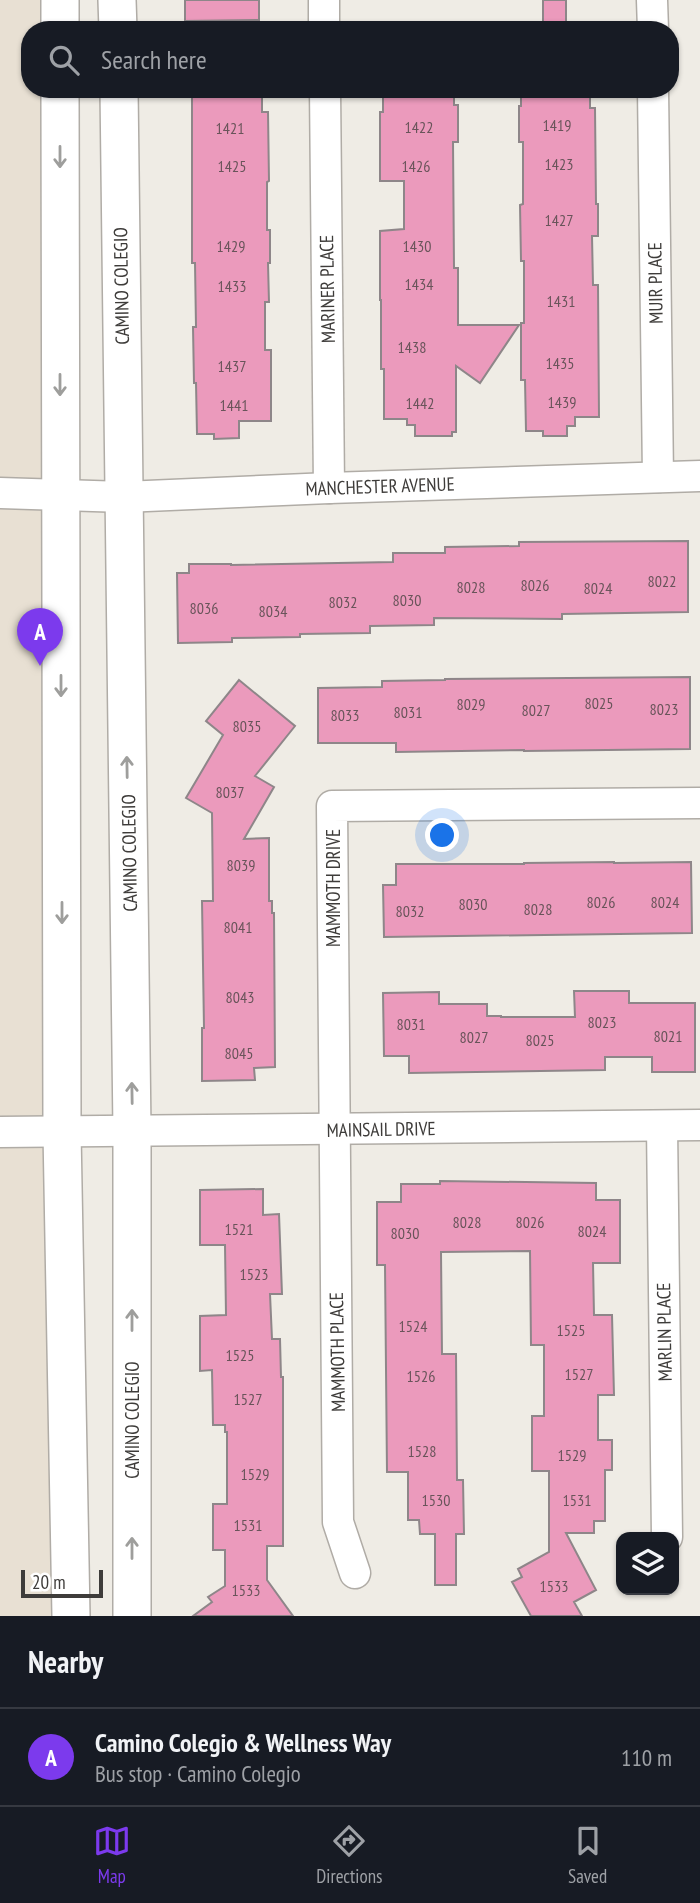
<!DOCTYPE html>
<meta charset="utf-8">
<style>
:root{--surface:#171b24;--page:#20242c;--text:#f1f3f6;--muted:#9ea1a6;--line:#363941;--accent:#7c3aed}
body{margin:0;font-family:"PT Sans Narrow",sans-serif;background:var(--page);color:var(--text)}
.controls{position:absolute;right:21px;bottom:21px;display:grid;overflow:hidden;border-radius:14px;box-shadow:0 2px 5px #0004}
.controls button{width:63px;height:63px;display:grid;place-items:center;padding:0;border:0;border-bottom:2px solid var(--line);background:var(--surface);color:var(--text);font:35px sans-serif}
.scale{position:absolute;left:21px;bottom:18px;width:82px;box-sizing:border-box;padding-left:7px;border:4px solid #3e3c3a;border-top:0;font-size:19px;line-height:24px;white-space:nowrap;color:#3e3c3a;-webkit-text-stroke:5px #fff;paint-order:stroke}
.you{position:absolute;left:443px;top:836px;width:24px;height:24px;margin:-18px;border:5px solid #fff;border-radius:50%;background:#1a73e8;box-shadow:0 0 0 10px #1a73e833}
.badge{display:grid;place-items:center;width:46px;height:46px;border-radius:50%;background:var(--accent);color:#fff;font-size:23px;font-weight:700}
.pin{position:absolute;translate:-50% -58px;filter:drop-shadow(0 2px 4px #0008)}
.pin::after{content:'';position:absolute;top:37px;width:24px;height:21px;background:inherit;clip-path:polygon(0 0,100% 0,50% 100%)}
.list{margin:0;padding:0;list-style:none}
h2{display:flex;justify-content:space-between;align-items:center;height:91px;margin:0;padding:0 28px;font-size:30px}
h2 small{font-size:23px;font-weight:400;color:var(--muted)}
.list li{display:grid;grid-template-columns:46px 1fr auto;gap:21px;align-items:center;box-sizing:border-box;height:98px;padding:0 28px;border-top:2px solid var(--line)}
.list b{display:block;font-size:26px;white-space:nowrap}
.list p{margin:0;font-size:23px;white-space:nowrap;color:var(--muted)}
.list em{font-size:23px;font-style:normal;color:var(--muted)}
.icon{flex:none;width:38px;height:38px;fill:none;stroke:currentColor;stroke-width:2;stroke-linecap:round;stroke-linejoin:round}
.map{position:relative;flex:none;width:700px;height:1616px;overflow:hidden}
.search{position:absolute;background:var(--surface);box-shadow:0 2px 5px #0004;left:21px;right:21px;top:21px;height:77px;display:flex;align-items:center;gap:18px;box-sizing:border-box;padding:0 24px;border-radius:28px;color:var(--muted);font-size:26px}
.sheet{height:189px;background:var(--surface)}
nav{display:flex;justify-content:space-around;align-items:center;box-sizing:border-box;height:98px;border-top:2px solid var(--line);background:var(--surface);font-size:19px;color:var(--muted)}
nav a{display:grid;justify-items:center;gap:4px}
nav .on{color:var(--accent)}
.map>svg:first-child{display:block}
.built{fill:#e8e0d3}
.building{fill:#eb9abc;stroke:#8e8689;stroke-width:2}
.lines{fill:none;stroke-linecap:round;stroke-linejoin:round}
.minor-casing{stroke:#b0aca6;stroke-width:33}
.tertiary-casing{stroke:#b0aca6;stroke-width:40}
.minor{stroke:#fff;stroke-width:30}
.tertiary{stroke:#fff;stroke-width:37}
.oneway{stroke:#9e9e9c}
.labels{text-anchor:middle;stroke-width:6;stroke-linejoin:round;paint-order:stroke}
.number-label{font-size:16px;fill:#69545a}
.street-label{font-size:19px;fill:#3e3c3a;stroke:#fff}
</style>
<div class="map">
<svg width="700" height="1616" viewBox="0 0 700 1616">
<rect width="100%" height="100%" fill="#efece5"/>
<polygon class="built" points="0,0 60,0 60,30 30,30 30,89 60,89 71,1616 0,1616"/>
<g class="building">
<polygon points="185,0 259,0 259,20 185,21"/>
<rect x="543" y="0" width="23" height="30"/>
<polygon points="192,89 262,89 262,112 268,112 269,181 267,182 267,230 270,230 270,263 268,263 269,302 265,302 265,350 271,350 271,421 239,421 239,438 214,439 214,434 197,434 196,383 194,383 193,327 196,327 195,263 192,263"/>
<polygon points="386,89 454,89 454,105 458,105 458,142 453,142 454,268 458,268 458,325 519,325 480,383 456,366 456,432 452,432 452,436 415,436 415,425 407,425 407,419 384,419 384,369 381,369 381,300 380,300 380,231 404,229 404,181 380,181 380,112 383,112 383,91"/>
<polygon points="521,89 590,89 590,108 595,108 596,204 598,204 598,236 592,236 593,285 598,285 599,417 575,417 575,426 567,426 567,436 543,436 543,431 526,431 525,380 521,380 521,323 524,323 524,261 521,261 520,205 523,204 523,142 519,142 519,106 521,106"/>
<polygon points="688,541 688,612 562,614 562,619 434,618 434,625 370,626 370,633 300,634 300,637 232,638 232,642 178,643 177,573 189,573 189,564 231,564 231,565 393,562 393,553 445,553 445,547 519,546 519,542"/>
<polygon points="690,677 690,749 524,751 524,750 396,752 396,743 318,743 318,688 382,687 382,681 445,680 445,679"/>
<polygon points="239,680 295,726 255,776 274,787 244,839 269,838 269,901 272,901 272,913 274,913 275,1067 254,1068 255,1080 202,1081 202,1028 204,1028 202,901 213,901 212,813 186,798 223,735 206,721"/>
<polygon points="614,862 614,863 691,862 692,933 384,937 383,885 396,885 396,864 524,864 524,863"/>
<polygon points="574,991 629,991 629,1003 695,1003 695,1072 652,1072 652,1057 605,1057 605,1070 409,1073 409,1056 384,1056 383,993 439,992 439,1004 487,1004 487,1016 501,1016 501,1017 575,1017"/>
<polygon points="440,1181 596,1183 596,1200 620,1200 620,1263 593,1263 594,1315 612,1315 614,1395 598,1395 598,1440 612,1440 612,1470 605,1470 605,1521 594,1521 594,1533 566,1533 596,1590 574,1602 582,1616 531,1616 512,1582 522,1577 518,1569 549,1552 549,1471 532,1471 532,1416 544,1416 544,1345 531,1345 530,1251 441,1252 442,1354 456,1354 457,1480 463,1480 464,1534 456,1534 456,1585 435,1585 435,1534 420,1534 419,1520 408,1520 408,1472 387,1472 385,1265 377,1265 377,1202 401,1202 401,1184 440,1184"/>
<polygon points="263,1189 263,1215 279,1214 282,1294 270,1294 272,1339 280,1339 281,1377 283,1377 283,1546 267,1546 267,1580 293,1616 193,1616 212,1602 208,1597 225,1586 225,1550 213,1550 213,1504 227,1504 227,1432 225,1432 225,1425 213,1425 212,1370 200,1371 200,1316 226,1315 225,1245 200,1245 200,1190"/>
</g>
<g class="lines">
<defs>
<g id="minor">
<polyline points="324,0 324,30"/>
<polyline points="652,0 653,30"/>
<polyline points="325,89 329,488"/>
<polyline points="653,89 658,477"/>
<polyline points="0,493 124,497 329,488 700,476"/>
<polyline points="662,1126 667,1537"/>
<polyline points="0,1132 700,1125"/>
<polyline points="355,1573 338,1522 332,806 700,803"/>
</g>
<g id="tertiary">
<polyline points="60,0 60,30"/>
<polyline points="117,0 118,30"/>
<polyline points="60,89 62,1132 71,1616"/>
<polyline points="119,89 132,1131 132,1616"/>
</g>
</defs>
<use href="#minor" class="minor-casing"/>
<use href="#tertiary" class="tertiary-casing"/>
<use href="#minor" class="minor"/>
<use href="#tertiary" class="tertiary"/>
</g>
<defs><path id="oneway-shaft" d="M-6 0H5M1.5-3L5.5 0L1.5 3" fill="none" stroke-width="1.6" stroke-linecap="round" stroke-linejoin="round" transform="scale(1.75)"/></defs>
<g class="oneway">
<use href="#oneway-shaft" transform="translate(60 157) rotate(90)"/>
<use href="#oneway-shaft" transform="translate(60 385) rotate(90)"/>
<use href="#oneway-shaft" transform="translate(61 686) rotate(90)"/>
<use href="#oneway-shaft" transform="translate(127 767) rotate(-91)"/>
<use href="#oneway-shaft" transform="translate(62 913) rotate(90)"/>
<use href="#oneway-shaft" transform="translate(132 1093) rotate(-91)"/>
<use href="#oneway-shaft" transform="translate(132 1320) rotate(-90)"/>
<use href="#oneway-shaft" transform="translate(132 1548) rotate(-90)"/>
</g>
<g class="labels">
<g class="number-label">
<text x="557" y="131">1419</text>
<text x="419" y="133">1422</text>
<text x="230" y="134">1421</text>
<text x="559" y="170">1423</text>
<text x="232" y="172">1425</text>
<text x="416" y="172">1426</text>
<text x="559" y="226">1427</text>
<text x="231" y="252">1429</text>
<text x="417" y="252">1430</text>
<text x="419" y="290">1434</text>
<text x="232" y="292">1433</text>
<text x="561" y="307">1431</text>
<text x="412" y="353">1438</text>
<text x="560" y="369">1435</text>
<text x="232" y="372">1437</text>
<text x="562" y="408">1439</text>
<text x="420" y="409">1442</text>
<text x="234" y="411">1441</text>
<text x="662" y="587">8022</text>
<text x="535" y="591">8026</text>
<text x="471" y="593">8028</text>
<text x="598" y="594">8024</text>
<text x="407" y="606">8030</text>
<text x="343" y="608">8032</text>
<text x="204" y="614">8036</text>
<text x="273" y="617">8034</text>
<text x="599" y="709">8025</text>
<text x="471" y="710">8029</text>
<text x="664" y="715">8023</text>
<text x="536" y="716">8027</text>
<text x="408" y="718">8031</text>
<text x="345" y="721">8033</text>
<text x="247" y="732">8035</text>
<text x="230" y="798">8037</text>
<text x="241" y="871">8039</text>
<text x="601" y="908">8026</text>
<text x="665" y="908">8024</text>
<text x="473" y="910">8030</text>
<text x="538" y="915">8028</text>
<text x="410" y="917">8032</text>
<text x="238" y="933">8041</text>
<text x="240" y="1003">8043</text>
<text x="602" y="1028">8023</text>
<text x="411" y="1030">8031</text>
<text x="668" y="1042">8021</text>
<text x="474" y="1043">8027</text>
<text x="540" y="1046">8025</text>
<text x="239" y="1059">8045</text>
<text x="467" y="1228">8028</text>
<text x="530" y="1228">8026</text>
<text x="239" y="1235">1521</text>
<text x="592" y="1237">8024</text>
<text x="405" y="1239">8030</text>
<text x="254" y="1280">1523</text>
<text x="413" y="1332">1524</text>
<text x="571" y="1336">1525</text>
<text x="240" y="1361">1525</text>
<text x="579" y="1380">1527</text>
<text x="421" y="1382">1526</text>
<text x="248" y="1405">1527</text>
<text x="422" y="1457">1528</text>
<text x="572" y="1461">1529</text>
<text x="255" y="1480">1529</text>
<text x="436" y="1506">1530</text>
<text x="577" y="1506">1531</text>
<text x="248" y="1531">1531</text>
<text x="554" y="1592">1533</text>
<text x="246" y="1596">1533</text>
</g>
<g class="street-label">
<text transform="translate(655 283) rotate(-91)" y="7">MUIR PLACE</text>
<text transform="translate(121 286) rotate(-91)" y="7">CAMINO COLEGIO</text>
<text transform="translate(327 289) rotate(-91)" y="7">MARINER PLACE</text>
<text transform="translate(380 486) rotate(-2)" y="7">MANCHESTER AVENUE</text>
<text transform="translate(129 853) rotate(-91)" y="7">CAMINO COLEGIO</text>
<text transform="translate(333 888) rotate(-90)" y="7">MAMMOTH DRIVE</text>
<text transform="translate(381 1129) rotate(-1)" y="7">MAINSAIL DRIVE</text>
<text transform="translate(664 1332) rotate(-91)" y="7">MARLIN PLACE</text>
<text transform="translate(337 1352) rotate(-91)" y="7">MAMMOTH PLACE</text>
<text transform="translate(132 1420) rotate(-90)" y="7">CAMINO COLEGIO</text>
</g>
</g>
</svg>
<div class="controls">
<button><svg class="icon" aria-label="layers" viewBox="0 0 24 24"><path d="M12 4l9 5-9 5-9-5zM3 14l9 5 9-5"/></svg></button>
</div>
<div class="scale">20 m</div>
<div class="you"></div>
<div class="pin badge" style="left:40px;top:666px">A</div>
<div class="search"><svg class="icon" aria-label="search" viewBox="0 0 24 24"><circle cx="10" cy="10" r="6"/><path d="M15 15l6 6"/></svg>Search here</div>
</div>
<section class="sheet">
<h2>Nearby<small></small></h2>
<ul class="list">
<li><span class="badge">A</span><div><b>Camino Colegio &amp; Wellness Way</b><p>Bus stop · Camino Colegio</p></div><em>110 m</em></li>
</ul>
</section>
<nav>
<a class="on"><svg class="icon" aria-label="map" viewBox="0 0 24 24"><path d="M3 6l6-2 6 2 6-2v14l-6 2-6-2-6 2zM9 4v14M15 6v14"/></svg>Map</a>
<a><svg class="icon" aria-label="directions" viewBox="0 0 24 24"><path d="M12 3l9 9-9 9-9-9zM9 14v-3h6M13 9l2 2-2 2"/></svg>Directions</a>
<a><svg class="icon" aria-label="saved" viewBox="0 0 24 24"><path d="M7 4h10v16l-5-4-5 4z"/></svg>Saved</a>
</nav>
